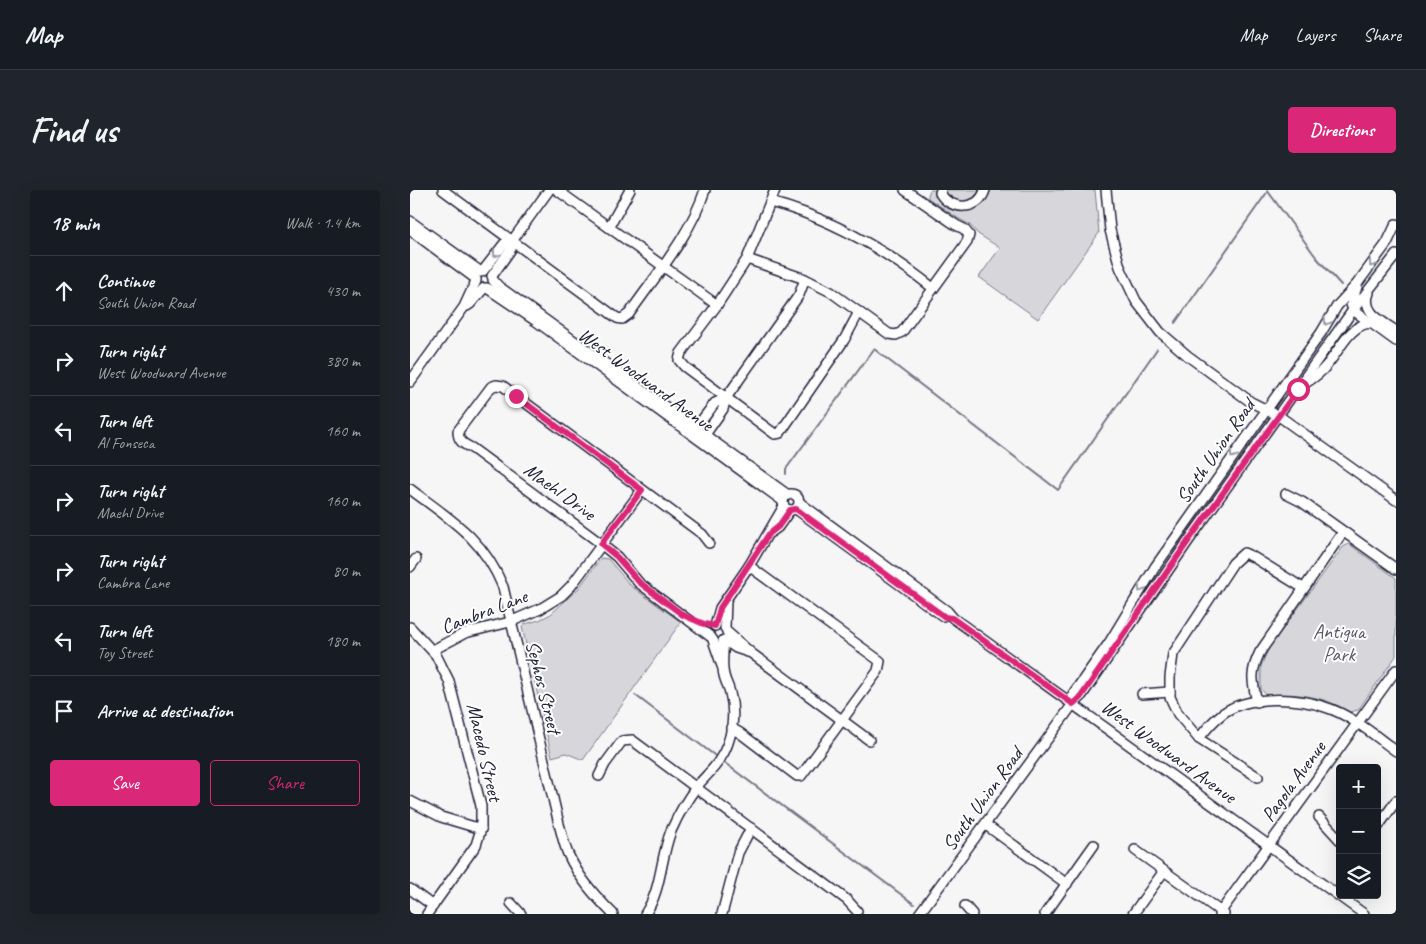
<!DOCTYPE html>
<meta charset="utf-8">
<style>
:root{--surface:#171b24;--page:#20242c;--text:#f1f3f6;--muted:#9ea1a6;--line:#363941;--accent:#db2777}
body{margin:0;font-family:Caveat,sans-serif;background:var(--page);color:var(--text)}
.controls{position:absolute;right:15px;bottom:15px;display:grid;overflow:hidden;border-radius:5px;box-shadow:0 5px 20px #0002}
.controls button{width:45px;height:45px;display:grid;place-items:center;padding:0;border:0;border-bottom:1px solid var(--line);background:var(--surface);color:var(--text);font:25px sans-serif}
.stop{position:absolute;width:15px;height:15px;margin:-11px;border:4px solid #db2777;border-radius:50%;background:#fff}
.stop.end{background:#db2777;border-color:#fff;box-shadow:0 1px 5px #0008}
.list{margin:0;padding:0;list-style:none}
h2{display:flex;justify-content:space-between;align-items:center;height:65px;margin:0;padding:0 20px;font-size:21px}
h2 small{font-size:16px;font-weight:400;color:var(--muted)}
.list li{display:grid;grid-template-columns:32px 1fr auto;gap:15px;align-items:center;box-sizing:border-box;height:70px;padding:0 20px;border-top:1px solid var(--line)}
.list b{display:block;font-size:19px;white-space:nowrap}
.list p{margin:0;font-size:16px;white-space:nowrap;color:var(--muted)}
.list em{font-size:16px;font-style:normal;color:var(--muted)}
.actions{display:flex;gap:10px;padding:15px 20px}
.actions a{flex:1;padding:11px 0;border:1px solid var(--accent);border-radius:5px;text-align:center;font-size:18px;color:var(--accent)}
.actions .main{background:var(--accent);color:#fff}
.icon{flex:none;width:28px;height:28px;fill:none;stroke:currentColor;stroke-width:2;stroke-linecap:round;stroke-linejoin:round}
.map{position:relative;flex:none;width:986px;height:724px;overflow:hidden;border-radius:5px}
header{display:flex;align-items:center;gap:30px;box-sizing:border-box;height:70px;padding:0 25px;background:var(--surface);border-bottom:1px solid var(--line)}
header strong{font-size:24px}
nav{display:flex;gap:28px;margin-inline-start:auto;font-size:18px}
.intro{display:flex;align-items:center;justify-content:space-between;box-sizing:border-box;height:120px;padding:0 30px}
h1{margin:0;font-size:35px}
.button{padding:12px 22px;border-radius:5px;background:var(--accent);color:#fff;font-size:18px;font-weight:700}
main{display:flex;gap:30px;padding:0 30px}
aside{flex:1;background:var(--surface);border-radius:5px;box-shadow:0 5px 20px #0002}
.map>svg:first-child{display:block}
.green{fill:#d7d7db;stroke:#7c7c8b}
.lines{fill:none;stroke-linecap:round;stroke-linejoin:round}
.stream{stroke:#767685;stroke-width:2}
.minor-casing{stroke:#22223b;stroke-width:12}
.minor{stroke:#fff;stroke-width:9}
.oneway{stroke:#9c9ca7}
.route{stroke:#db2777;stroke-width:6}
.labels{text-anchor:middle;stroke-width:4;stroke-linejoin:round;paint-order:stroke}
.street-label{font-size:20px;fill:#22223b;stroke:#fff}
.park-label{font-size:20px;fill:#58586b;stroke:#fff}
</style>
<header>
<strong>Map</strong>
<nav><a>Map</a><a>Layers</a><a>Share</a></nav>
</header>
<div class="intro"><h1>Find us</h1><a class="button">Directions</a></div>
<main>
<aside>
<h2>18 min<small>Walk · 1.4 km</small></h2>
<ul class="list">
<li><svg class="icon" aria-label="ahead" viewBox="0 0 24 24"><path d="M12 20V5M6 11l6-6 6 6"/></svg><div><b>Continue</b><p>South Union Road</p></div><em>430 m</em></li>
<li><svg class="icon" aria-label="right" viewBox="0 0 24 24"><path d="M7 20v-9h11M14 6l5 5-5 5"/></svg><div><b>Turn right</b><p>West Woodward Avenue</p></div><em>380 m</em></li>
<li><svg class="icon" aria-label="left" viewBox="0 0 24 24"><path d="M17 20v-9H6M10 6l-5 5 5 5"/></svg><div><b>Turn left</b><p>Al Fonseca</p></div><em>160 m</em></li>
<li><svg class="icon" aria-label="right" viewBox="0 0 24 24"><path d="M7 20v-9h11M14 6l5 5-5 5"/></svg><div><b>Turn right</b><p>Maehl Drive</p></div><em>160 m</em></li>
<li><svg class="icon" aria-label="right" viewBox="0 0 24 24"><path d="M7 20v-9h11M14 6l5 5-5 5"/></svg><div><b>Turn right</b><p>Cambra Lane</p></div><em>80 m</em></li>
<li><svg class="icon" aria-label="left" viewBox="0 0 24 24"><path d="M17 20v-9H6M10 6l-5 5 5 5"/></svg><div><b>Turn left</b><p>Toy Street</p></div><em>180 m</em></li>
<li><svg class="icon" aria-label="arrive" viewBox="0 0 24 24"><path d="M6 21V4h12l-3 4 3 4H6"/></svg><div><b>Arrive at destination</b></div></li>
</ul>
<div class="actions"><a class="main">Save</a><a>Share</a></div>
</aside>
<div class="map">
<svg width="986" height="724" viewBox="0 0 986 724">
<rect width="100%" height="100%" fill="#f6f6f7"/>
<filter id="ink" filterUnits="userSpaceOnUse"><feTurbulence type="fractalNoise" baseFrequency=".02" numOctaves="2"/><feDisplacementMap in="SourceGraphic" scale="10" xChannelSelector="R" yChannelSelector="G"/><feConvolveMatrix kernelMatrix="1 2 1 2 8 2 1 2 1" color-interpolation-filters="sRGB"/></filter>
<g filter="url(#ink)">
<g class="green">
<polygon points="520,0 685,0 689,43 628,129 569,87 590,58 568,44 560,35 546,27 518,8 518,5"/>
<path d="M939 354 986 388V466L948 520 940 522C915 507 886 501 857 506L851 499V476L859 458 933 357Z"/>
<polygon points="191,368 198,369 221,396 271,432 173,570 156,563 142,567 112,437 115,434 129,430 141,424 169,398"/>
</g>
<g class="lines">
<g class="stream">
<polyline points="857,0 906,67 931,95"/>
<polyline points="765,133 858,1"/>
<polyline points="376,284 376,279 464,159 648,300 747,159"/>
<polyline points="225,505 308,568"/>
<polyline points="312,571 504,714"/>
</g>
<defs>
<g id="minor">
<path d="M33 0 207 128 212 129 219 124C246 85 280 46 295 0"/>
<polyline points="147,0 307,115"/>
<polyline points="365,0 337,69 307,115 271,163 269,170 275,177 358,239 365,244 370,243 434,150 449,122"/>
<path d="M531 0 530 3C540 21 569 21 575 0"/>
<polyline points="696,0 700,40 710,77 726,111 750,142 778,166 841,212 869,226 986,310"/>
<path d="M360 12C421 28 474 59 523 98"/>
<polyline points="0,31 71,82"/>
<polyline points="199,37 220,0"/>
<polyline points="0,40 66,89"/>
<polyline points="337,69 395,89 421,102 479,144 486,145 492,142 557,52 559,45 554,39 546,35 495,0"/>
<polyline points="73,81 94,54 102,51"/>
<polyline points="82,86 101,59 102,51 139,0"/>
<polyline points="83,90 88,96 378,305"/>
<polyline points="77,98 126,131 373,311"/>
<path d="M959 103C951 122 972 131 986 141"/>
<polyline points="57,116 60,114 74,98"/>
<polyline points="943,120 986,151"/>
<polyline points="943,120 941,114 947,97"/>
<polyline points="0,192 54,117 66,91"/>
<path d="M894 194C902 189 910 184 916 176 929 162 939 134 961 133"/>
<polyline points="316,208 389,105 395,89"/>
<polyline points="282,243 305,213 316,208 313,219 292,249"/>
<path d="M0 299C41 330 73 348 93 397L149 634C152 644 154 655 158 664 169 688 185 706 203 724"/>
<circle cx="381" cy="312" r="8"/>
<polyline points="876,304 892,312 986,379"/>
<polyline points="390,313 537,421 543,428 954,724"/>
<polyline points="386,319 533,426"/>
<polyline points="361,342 368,337 380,320"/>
<path d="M299 353 292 344 93 196 86 195 81 197 48 241C48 252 54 254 63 259L186 350 207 367 229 393 301 447"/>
<polyline points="0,377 6,369"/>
<polyline points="305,436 310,418 339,376 374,316"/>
<polyline points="0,437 26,465 39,491 71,616 71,639 66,655 17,724"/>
<polyline points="315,438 316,410"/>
<polyline points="317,442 341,463 459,550"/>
<polyline points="303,450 312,476"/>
<polyline points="314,450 326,458 338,462"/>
<polyline points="23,460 55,443 100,432 130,419 151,406 161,396 232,300"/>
<polyline points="732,504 760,502"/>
<path d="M847 512C842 491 840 482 850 462L933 342"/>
<polyline points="663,514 663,504 699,453 745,377 911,143 927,116 947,94 977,53 986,34"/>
<polyline points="321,538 330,543 387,586 391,586 468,481 470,471 339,376"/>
<path d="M789 549C795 540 803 531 812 524 837 505 886 507 915 517 941 525 964 545 986 561"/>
<polyline points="189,586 195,574 212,551 222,550 437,710 447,721"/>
<polyline points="848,587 789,549 768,524 760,507 760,487 763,464 823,373 834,363 843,367 893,398"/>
<polyline points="0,611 31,627 71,639"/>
<polyline points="909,627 930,650"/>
<polyline points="576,635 657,694"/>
<polyline points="967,638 986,611"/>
<polyline points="725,660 814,724"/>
<polyline points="0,699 23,716"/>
<polyline points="101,713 111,724"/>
<polyline points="555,716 562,724"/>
<path d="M235 724C252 699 250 669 261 641 268 625 277 609 288 595 295 587 304 579 310 569 322 551 326 525 320 503 319 497 315 491 314 485 311 475 314 462 313 451"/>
<polyline points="312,724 328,663 341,638"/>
<polyline points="509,724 663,514 670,508 779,350 943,120 986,65"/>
<polyline points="635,724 684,655"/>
<polyline points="723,724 754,681"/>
<polyline points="809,724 986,480"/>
</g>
</defs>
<use href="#minor" class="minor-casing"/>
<use href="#minor" class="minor"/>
</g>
<defs><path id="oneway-chevron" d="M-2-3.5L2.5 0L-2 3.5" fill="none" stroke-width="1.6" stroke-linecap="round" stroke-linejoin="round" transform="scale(1.25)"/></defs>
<g class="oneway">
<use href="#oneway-chevron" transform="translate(86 64) rotate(127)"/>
<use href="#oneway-chevron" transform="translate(962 74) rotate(126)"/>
<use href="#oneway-chevron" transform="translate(917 132) rotate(121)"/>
<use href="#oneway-chevron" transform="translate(823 265) rotate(125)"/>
<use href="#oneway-chevron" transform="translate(731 399) rotate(122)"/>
</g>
</g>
<g class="lines" filter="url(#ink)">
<polyline class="route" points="106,206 232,300 191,354 207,367 229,392 273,425 294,434 305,436 310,418 359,344 368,337 380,320 386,319 535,427 542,428 663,514 670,508 779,350 888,199"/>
</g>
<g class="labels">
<g class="street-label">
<text transform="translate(236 189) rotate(36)" y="7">West Woodward Avenue</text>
<text transform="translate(805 261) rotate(-55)" y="7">South Union Road</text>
<text transform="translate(150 301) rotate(36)" y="7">Maehl Drive</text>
<text transform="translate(74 421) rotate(-21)" y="7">Cambra Lane</text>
<text transform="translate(134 497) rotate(76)" y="7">Sephos Street</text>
<text transform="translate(759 561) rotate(36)" y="7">West Woodward Avenue</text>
<text transform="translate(75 562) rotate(77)" y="7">Macedo Street</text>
<text transform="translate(883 591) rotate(-54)" y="7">Pagola Avenue</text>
<text transform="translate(572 609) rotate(-54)" y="7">South Union Road</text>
</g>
<g class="park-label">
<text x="929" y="448">Antigua<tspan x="929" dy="23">Park</tspan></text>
</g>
</g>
</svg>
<div class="controls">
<button>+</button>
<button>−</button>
<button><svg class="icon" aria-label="layers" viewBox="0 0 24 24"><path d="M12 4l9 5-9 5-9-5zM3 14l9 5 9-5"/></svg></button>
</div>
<div class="stop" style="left:888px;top:199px"></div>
<div class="stop end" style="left:106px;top:206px"></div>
</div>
</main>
